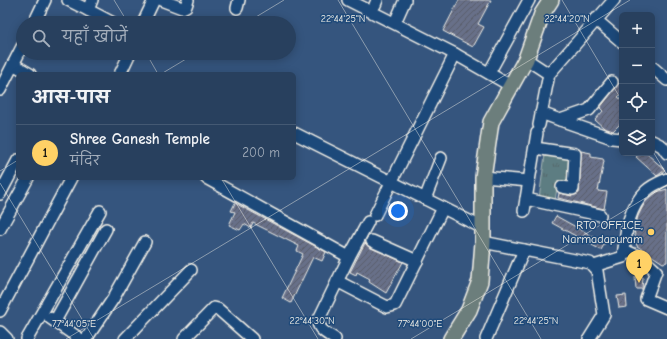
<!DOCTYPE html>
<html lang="hi">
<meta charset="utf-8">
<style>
:root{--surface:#28405e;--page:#344b67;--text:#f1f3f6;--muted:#a5afbc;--line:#445973;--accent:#ffd166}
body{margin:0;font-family:"Comic Neue","Playpen Sans Deva",sans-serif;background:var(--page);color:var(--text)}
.controls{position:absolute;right:12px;top:12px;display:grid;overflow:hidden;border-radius:6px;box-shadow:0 2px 10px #0003}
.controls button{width:36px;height:36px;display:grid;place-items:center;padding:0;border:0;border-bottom:1px solid var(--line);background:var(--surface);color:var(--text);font:20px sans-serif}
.you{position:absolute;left:398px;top:211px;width:14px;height:14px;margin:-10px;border:3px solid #fff;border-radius:50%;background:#1a73e8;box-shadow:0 0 0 6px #1a73e833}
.badge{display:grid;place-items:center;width:26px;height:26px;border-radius:50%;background:var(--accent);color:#111;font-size:13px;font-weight:700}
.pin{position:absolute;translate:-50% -33px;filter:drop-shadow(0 1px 2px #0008)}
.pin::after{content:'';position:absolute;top:21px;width:14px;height:12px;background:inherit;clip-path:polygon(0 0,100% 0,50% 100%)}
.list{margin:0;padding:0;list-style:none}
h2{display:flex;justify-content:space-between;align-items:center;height:52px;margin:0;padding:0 16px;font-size:17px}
h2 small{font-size:13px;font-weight:400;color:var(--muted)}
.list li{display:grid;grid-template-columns:26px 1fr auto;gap:12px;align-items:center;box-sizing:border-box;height:56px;padding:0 16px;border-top:1px solid var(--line)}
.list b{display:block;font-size:15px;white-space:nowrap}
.list p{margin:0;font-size:13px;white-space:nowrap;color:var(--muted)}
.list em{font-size:13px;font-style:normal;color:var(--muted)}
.icon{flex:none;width:22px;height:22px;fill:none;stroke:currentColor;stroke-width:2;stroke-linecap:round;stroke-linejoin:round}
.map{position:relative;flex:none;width:667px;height:339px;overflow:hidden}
.search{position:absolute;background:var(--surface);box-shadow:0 2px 10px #0003;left:16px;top:16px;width:280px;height:44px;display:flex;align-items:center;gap:10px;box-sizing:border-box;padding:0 14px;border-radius:22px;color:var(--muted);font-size:15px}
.panel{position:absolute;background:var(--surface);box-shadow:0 2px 10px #0003;left:16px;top:72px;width:280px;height:108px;border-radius:6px}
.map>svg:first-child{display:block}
.grass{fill:url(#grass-tufts);stroke:#a8b7b5}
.building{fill:url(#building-hatch);stroke:#f4f1e8}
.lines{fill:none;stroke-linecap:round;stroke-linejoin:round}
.minor-casing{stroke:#f4f1e8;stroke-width:14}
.major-casing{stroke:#f4f1e8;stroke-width:18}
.minor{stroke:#1f4a7a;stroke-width:11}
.major{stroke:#6c7e7c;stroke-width:15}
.ticks{fill:none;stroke:#f4f1e8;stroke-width:1;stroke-opacity:0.45}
.poi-dot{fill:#ffd166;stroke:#1f4a7a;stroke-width:1.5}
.labels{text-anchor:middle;stroke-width:3;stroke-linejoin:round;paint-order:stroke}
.poi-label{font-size:12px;fill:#f4f1e8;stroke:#1f4a7a;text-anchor:end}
.ticks-label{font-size:10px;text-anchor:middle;fill:#f4f1e8;stroke:#1f4a7a;stroke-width:3;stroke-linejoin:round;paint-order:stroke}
</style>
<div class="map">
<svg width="667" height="339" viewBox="0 0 667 339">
<defs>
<pattern id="grass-tufts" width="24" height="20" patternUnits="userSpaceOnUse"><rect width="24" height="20" fill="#5d7d82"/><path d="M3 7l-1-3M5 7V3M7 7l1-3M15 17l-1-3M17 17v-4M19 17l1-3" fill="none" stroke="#546567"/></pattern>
<pattern id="building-hatch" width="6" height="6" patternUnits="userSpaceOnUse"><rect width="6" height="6" fill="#687089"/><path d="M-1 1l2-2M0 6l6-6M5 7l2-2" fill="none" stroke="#585c68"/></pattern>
</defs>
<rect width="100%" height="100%" fill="#35557e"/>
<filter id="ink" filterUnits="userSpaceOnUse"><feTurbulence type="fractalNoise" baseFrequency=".025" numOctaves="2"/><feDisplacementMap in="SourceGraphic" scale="8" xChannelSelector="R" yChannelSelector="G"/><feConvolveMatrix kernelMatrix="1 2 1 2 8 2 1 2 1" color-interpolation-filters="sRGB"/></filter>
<g filter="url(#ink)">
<polygon class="grass" points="545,155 574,159 571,183 558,181 555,201 539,199"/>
<g class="building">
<polygon points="459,0 491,0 478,24 484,27 473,47 443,31"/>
<polygon points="619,83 622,86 622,93 618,97 622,100 622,122 613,131 604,128 595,120 603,111 600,108"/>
<polygon points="581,151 591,153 591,157 603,159 604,161 598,191 607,192 604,209 558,198 559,193 572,196 579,193"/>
<polygon points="640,153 646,153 665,170 657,176 636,157"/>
<polygon points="667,189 667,262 663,263 637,246 634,230 638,216 645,202 657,192"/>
<polygon points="235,203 326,252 322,261 313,257 291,303 282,298 303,254 297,251 299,246 253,223 251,228 244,224 240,230 229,225 235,212 231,211"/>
<polygon points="556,216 605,243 601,250 552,223"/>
<polygon points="365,243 369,247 403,262 386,293 369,282 370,279 357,272 356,275 350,272"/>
<polygon points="635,277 643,277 642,289 636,289"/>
<polygon points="626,295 627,307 619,308 617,296"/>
</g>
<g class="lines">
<defs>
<g id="minor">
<polyline points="68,0 88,10"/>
<polyline points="92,0 88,10 113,23"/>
<polyline points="161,0 182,8 186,6 188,0"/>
<polyline points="348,0 455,54 511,86"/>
<polyline points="375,5 377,0"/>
<polyline points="237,8 239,0"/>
<polyline points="397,18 405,0"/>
<polyline points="595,19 622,42"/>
<polyline points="34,23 45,0"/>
<polyline points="143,23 154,0"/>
<polyline points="526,59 549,74"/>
<polyline points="13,64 30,74"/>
<polyline points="652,67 667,80"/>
<polyline points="489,73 529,0"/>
<polyline points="120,74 130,53"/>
<polyline points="0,90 23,45"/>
<polyline points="541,113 560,120 589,110 612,82"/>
<polyline points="560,120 612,138 622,139"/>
<polyline points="539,125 549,74 614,0"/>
<polyline points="294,133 483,228"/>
<polyline points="652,141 662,146 667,153"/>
<polyline points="535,148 575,154 573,189 562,187"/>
<polyline points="483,177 529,181"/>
<polyline points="206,178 349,257"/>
<polyline points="0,194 18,160"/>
<polyline points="425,199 441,158"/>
<polyline points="526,199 600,215"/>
<polyline points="524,211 537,133"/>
<polyline points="375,215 455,54"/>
<polyline points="0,229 28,178"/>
<polyline points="372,241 417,261"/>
<polyline points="483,242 590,263 597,271 604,315 589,339"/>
<polyline points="624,250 642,258 656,271 646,299 667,308"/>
<path d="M594 266 623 257C626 233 627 210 646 191 651 186 660 182 667 179"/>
<polyline points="337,281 387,307 395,305 443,208"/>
<polyline points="0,311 71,178"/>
<polyline points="50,318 80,339"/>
<polyline points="55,321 106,229"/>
<polyline points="0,332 7,339"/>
<polyline points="27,339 100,211"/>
<polyline points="86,339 113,299 145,242"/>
<polyline points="125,339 191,270"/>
<polyline points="184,339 214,308 218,309 252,339"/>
<path d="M335 339C328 334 318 330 318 321L349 257 368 222"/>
<polyline points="486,339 524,250"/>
</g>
<polyline id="major" points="451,339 469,310 480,281 483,242 483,177 491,122 526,59 542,14 551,0"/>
</defs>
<use href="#minor" class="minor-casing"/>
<use href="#major" class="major-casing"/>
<use href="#minor" class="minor"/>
<use href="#major" class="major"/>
</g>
</g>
<path class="ticks" d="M114 0 128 23M338 0 541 339M562 0 622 101M246 23 284 0M146 53 158 74M161 74 196 53M652 150 667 175M0 171 18 160M221 178 318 339M0 183 94 339M66 339 630 0M411 339 667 185"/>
<circle class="poi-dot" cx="651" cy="232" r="4"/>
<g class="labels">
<g class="poi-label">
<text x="643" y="229">RTO OFFICE,<tspan x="643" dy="14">Narmadapuram</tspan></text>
</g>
</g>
<g class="ticks-label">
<text x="343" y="22">22°44'25"N</text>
<text x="567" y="22">22°44'20"N</text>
<text x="312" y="324">22°44'30"N</text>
<text x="536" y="324">22°44'25"N</text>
<text x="74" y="327">77°44'05"E</text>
<text x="420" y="327">77°44'00"E</text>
</g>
</svg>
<div class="controls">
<button>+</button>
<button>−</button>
<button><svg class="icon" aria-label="locate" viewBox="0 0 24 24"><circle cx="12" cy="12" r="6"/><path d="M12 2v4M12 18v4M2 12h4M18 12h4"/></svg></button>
<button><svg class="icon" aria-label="layers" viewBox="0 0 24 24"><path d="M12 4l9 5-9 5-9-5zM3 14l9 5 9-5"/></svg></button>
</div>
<div class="you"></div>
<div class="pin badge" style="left:639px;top:283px">1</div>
<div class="search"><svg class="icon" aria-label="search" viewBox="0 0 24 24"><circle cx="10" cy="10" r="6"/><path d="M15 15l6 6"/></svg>यहाँ खोजें</div>
<section class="panel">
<h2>आस-पास<small></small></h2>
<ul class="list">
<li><span class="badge">1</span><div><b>Shree Ganesh Temple</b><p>मंदिर</p></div><em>200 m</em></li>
</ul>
</section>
</div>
